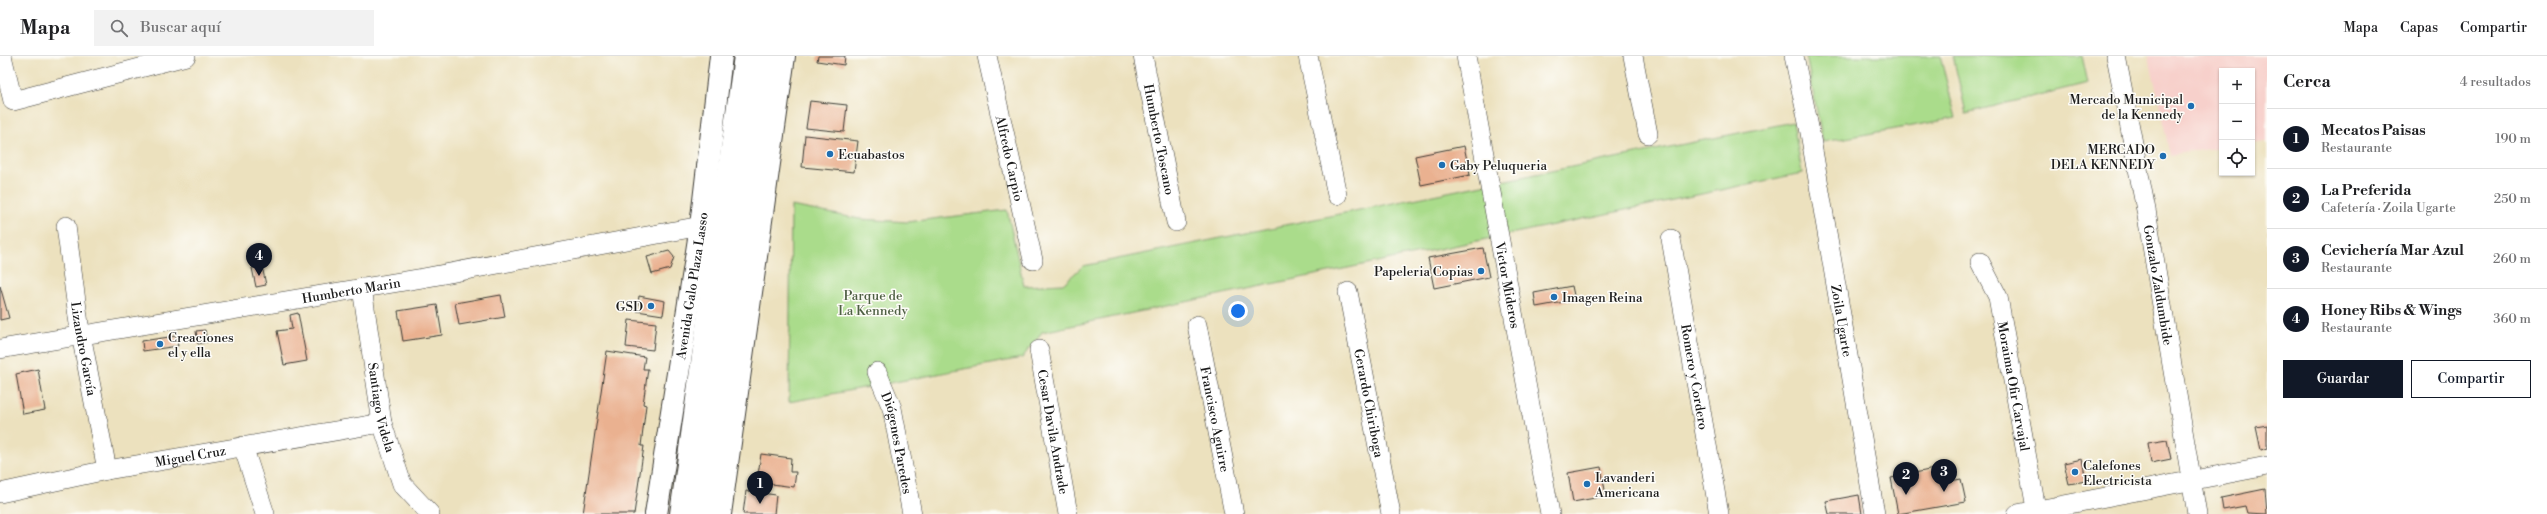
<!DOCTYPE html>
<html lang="es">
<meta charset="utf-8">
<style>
:root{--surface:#fff;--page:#f2f2f2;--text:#202124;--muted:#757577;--line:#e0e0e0;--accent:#111827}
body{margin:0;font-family:"Libre Bodoni",serif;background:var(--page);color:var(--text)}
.controls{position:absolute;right:12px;top:12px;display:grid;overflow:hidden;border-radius:0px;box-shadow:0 1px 3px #0004}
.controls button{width:36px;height:36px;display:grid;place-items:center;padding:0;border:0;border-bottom:1px solid var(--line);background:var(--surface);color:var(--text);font:20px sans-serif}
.you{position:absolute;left:1238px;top:255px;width:14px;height:14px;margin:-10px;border:3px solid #fff;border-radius:50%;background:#1a73e8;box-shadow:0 0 0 6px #1a73e833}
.badge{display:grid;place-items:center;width:26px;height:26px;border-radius:50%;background:var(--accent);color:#fff;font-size:13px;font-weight:700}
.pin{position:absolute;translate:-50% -33px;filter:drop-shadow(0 1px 2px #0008)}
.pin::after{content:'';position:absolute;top:21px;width:14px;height:12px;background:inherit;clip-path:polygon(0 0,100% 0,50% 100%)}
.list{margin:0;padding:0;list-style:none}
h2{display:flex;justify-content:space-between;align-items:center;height:52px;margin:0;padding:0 16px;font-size:17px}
h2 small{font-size:13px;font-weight:400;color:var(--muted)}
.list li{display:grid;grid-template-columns:26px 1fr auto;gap:12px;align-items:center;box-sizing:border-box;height:60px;padding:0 16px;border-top:1px solid var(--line)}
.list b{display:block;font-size:15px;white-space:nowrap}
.list p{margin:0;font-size:13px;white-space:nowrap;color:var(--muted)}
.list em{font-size:13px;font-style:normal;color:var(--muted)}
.actions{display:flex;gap:8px;padding:12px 16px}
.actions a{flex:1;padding:9px 0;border:1px solid var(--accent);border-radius:0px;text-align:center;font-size:14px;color:var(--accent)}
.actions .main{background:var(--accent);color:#fff}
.icon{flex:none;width:22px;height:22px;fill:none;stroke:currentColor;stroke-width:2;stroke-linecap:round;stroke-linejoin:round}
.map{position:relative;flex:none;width:2267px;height:458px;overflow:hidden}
header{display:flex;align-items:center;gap:24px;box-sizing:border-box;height:56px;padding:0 20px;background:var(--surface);border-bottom:1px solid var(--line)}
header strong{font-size:19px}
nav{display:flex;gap:22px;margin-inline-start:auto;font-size:14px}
.search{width:280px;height:36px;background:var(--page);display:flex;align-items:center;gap:10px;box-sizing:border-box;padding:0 14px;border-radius:0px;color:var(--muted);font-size:15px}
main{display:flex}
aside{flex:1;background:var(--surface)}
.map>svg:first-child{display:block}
.built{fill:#f7d0cb}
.green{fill:#aadc8b;stroke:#637c54}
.building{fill:#eab190}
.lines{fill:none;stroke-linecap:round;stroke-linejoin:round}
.minor-casing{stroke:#3b3a34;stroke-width:20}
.major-casing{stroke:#3b3a34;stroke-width:24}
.minor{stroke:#fff;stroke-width:19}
.major{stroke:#fff;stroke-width:22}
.poi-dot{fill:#1f6fb2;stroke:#fdfcf7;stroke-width:1.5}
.labels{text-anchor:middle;stroke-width:3;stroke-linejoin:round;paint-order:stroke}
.poi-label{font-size:13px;fill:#1c1c1c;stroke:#fdfcf7;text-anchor:start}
.street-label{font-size:13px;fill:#1c1c1c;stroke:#fdfcf7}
.park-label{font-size:13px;fill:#4e5f43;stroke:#fdfcf7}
</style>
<header>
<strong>Mapa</strong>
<div class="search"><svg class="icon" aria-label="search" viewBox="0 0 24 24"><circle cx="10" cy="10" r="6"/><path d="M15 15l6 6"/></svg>Buscar aquí</div>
<nav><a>Mapa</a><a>Capas</a><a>Compartir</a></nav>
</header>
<main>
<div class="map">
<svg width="2267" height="458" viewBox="0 0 2267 458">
<rect width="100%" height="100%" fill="#fdfcf7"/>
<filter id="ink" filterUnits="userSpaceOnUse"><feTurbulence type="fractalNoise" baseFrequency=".025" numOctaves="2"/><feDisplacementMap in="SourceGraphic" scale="8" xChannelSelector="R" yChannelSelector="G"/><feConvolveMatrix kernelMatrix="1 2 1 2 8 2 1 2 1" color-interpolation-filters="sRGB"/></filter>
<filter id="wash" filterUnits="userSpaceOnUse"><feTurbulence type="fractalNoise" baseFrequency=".012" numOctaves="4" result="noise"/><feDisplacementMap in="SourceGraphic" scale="16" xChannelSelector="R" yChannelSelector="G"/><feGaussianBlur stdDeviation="0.9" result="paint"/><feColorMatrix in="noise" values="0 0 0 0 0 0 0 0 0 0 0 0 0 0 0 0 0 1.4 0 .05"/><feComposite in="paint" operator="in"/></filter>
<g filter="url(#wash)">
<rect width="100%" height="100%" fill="#ece1be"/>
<polygon class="built" points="2149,0 2267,0 2267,85 2252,87 2252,15 2222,15 2222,91 2170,99"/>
<g class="green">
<polygon points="1806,0 1940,0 1956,62 1823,86"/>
<polygon points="1953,0 2082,0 2088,27 1966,57"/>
<polygon points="1793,66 1802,117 1042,276 1022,302 789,346 791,150 860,163 907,166 1007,154 1024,230 1063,228 1083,210"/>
</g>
<g id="blocks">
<g class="building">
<polygon points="818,0 845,0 844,9 817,5"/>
<polygon points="810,45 847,49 844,76 806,72"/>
<polygon points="805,79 858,85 854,116 802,111"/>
<polygon points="1464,90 1470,119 1421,129 1415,100"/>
<polygon points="1483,192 1489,221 1434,232 1428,202"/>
<polygon points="669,195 674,201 670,213 652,218 647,201"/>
<polygon points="262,210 266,229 256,231 252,212"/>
<polygon points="0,230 9,262 0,264"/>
<polygon points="1572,230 1575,244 1536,251 1534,237"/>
<polygon points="501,239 505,261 459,269 455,247"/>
<polygon points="639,240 665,245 663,259 637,255"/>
<polygon points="437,249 442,279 403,285 398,255"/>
<polygon points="298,257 307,305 284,309 277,275 292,273 290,259"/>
<polygon points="629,264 656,267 653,294 626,291"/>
<polygon points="205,274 207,286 198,288 196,275"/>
<polygon points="176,280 178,290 143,295 142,285"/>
<polygon points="607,295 645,301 643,313 648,313 643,348 646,349 641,390 644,390 634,458 583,458"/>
<polygon points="38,313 45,354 23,358 16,318"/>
<polygon points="2267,369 2267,392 2261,394 2256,371"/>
<polygon points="2167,384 2171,403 2151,407 2148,387"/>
<polygon points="761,398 791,402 790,416 796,416 794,431 757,426"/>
<polygon points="2082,403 2086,425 2069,428 2064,407"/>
<polygon points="1948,410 1951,425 1961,423 1966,446 1898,458 1891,422"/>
<polygon points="1601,411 1606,440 1573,446 1568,417"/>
<polygon points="2265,433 2267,458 2247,457 2245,450 2223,454 2221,442"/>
<polygon points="746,435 776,439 774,458 743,458"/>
<polygon points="1859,439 1862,458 1829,458 1826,445"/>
</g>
</g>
</g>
<g filter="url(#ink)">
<use href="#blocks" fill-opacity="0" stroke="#3b3a34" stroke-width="1"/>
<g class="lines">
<defs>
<g id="minor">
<polyline points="2,0 13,45 186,0"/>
<path id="s1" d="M987 0 1033 204"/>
<path id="s2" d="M1143 0 1176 166"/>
<polyline points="1308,0 1337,139"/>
<path id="s3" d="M1466 0 1550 458"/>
<polyline points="1633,0 1648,78"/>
<path id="s4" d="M1794 0 1809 71 1875 458"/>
<path id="s5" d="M2116 0 2146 154 2197 458"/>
<path id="s6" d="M66 170 79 268 107 414"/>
<path id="s7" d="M1671 183 1719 458"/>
<path id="s8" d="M1980 206 1998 241 2037 458"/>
<path id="s9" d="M362 232 382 367 402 428 430 458"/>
<path id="s10" d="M1348 236 1391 458"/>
<path id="s11" d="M1197 269 1234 458"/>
<path id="s12" d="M0 293 423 222 701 170"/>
<path id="s13" d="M1039 294 1068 458"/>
<path id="s14" d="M877 316 892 352 912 458"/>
<polyline points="243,390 265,458"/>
<path id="s15" d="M0 437 107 414 382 367"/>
<polyline points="2017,458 2267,410"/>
</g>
<g id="major">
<path id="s16" d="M656 458 701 170 721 0"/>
<polyline points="681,458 745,0"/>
<polyline points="700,458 765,0"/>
<polyline points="720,458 784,0"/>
</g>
</defs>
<use href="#minor" class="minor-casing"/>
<use href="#major" class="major-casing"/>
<use href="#minor" class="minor"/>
<use href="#major" class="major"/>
</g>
</g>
<g class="poi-dot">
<circle cx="2191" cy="50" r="4"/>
<circle cx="830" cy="98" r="4"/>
<circle cx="2163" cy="100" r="4"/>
<circle cx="1442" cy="109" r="4"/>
<circle cx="1481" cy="215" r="4"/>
<circle cx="1554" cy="241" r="4"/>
<circle cx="651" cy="250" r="4"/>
<circle cx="160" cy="288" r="4"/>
<circle cx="2075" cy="416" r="4"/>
<circle cx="1587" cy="428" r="4"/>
</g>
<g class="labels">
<g class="poi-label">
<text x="2183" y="48" text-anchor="end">Mercado Municipal<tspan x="2183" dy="15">de la Kennedy</tspan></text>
<text x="2155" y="98" text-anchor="end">MERCADO<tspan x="2155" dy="15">DELA KENNEDY</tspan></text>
<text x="838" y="103">Ecuabastos</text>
<text x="1450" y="114">Gaby Peluqueria</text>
<text x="1473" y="220" text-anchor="end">Papeleria Copias</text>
<text x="1562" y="246">Imagen Reina</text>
<text x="643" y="255" text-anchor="end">GSD</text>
<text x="168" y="286">Creaciones<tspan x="168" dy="15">el y ella</tspan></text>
<text x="2083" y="414">Calefones<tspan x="2083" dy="15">Electricista</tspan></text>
<text x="1595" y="426">Lavanderi<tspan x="1595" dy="15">Americana</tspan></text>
</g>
<g class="street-label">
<text dy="5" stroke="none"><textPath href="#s2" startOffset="85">Humberto Toscano</textPath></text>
<text dy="5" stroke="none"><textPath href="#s1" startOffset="105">Alfredo Carpio</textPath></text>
<text dy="5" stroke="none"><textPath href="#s16" startOffset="231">Avenida Galo Plaza Lasso</textPath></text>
<text dy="5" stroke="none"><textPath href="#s3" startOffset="233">Victor Mideros</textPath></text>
<text dy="5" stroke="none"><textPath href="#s5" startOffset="233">Gonzalo Zaldumbide</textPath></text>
<text dy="5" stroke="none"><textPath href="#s12" startOffset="356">Humberto Marin</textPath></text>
<text dy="5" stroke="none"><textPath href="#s4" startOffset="269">Zoila Ugarte</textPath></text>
<text dy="5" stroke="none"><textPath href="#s6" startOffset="124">Lizandro García</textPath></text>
<text dy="5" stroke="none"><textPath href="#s7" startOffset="140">Romero y Cordero</textPath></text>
<text dy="5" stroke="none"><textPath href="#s8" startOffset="130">Moraima Ofir Carvajal</textPath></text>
<text dy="5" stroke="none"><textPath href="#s10" startOffset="113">Gerardo Chiriboga</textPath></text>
<text dy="5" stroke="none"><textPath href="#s9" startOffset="121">Santiago Videla</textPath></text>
<text dy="5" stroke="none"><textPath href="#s11" startOffset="96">Francisco Aguirre</textPath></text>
<text dy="5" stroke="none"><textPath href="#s13" startOffset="83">Cesar Davila Andrade</textPath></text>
<text dy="5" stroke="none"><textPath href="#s14" startOffset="74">Diógenes Paredes</textPath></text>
<text dy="5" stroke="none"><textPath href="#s15" startOffset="194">Miguel Cruz</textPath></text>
</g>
<g class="park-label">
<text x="873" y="244">Parque de<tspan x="873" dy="15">La Kennedy</tspan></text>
</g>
</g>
</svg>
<div class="controls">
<button>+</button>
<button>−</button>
<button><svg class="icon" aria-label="locate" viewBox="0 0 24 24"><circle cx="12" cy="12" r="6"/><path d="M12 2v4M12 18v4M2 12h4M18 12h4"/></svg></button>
</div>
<div class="you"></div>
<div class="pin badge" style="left:760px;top:448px">1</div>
<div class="pin badge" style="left:1906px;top:439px">2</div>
<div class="pin badge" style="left:1944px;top:436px">3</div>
<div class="pin badge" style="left:259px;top:220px">4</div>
</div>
<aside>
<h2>Cerca<small>4 resultados</small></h2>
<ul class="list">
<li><span class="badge">1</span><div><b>Mecatos Paisas</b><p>Restaurante</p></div><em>190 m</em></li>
<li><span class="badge">2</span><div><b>La Preferida</b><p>Cafetería · Zoila Ugarte</p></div><em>250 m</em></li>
<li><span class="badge">3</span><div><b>Cevichería Mar Azul</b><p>Restaurante</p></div><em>260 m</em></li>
<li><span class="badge">4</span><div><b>Honey Ribs &amp; Wings</b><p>Restaurante</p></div><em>360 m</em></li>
</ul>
<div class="actions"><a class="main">Guardar</a><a>Compartir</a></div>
</aside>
</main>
